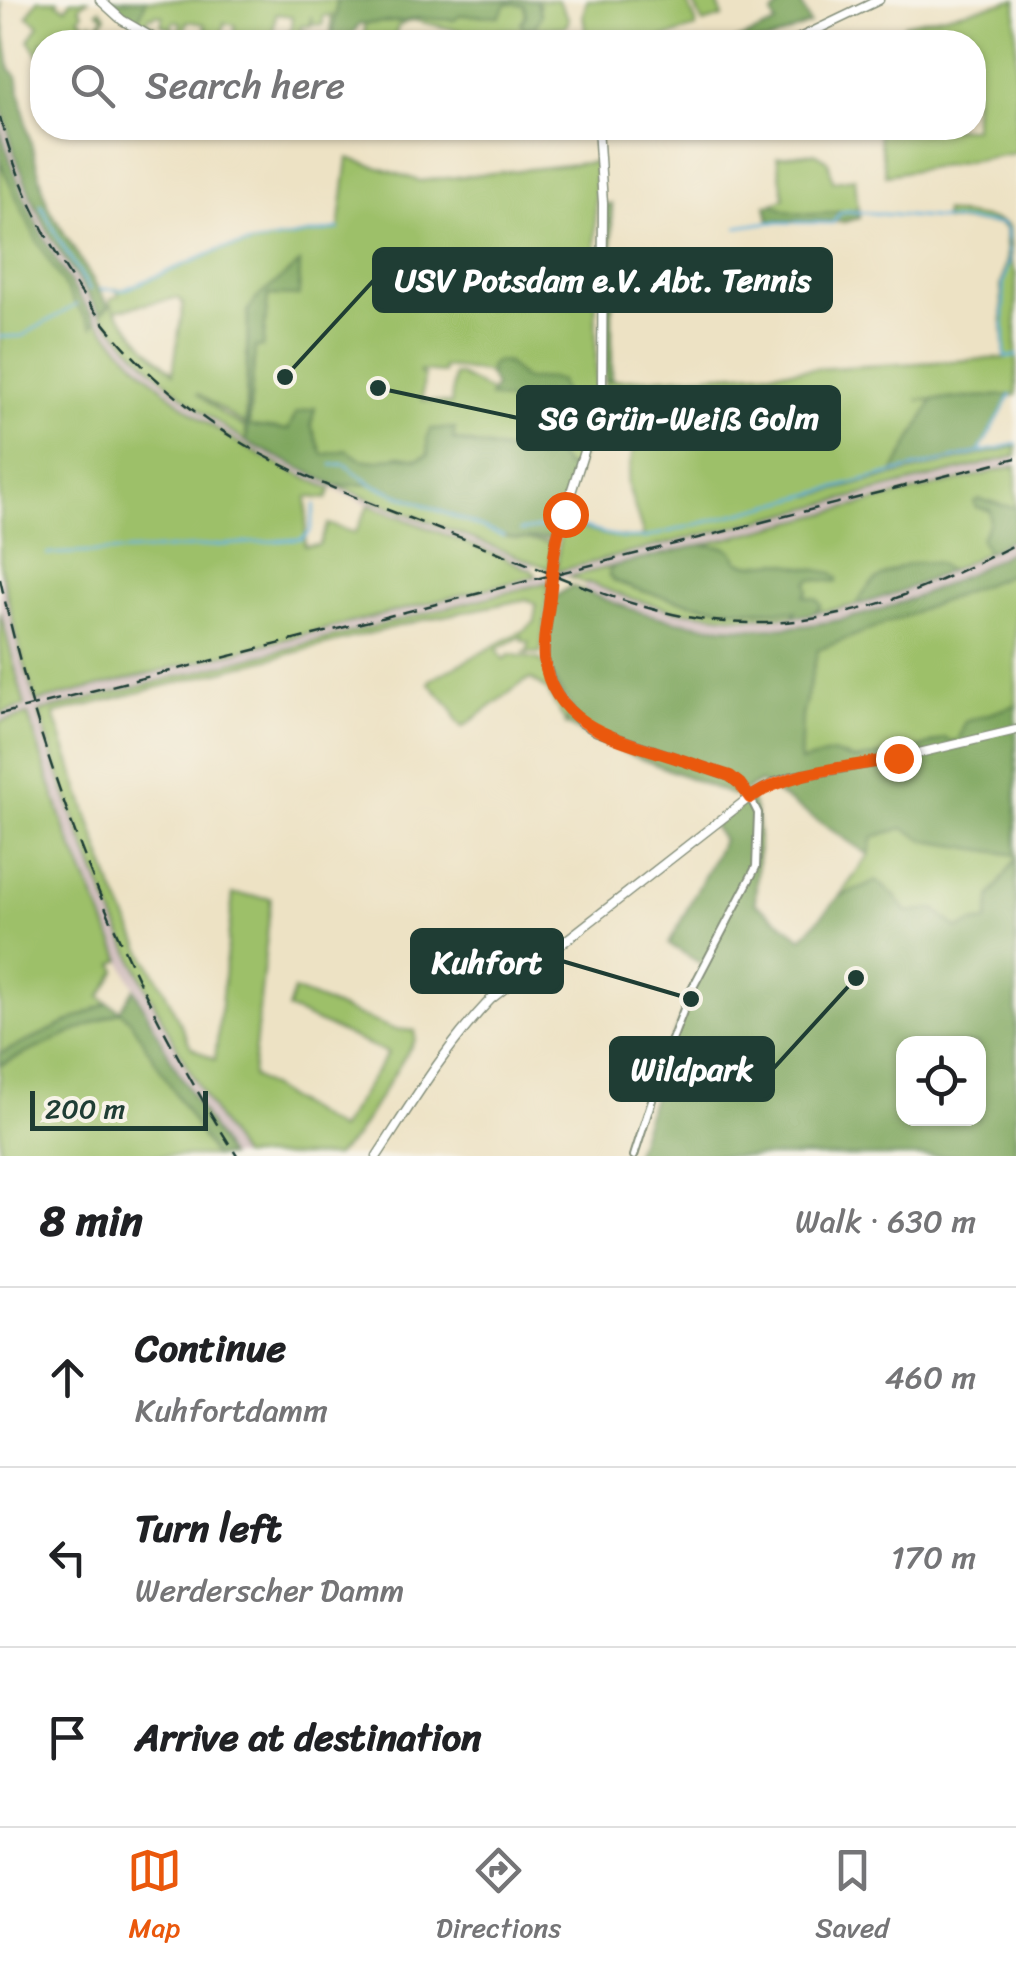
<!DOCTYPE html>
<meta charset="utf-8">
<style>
:root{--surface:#fff;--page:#f2f2f2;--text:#202124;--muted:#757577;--line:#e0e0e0;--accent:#ea580c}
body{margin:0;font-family:Sriracha,sans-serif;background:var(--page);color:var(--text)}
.controls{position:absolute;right:30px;bottom:30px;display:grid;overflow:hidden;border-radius:20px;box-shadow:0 2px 8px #0004}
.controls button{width:90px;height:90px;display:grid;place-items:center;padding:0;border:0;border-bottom:2px solid var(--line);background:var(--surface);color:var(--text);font:50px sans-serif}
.scale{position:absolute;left:30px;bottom:25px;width:178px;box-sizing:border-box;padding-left:10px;border:5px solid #1f3d34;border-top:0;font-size:28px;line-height:35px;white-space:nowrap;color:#1f3d34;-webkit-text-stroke:8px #f7f3e8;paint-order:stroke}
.stop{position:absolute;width:30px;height:30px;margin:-22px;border:8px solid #ea580c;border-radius:50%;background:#fff}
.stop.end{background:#ea580c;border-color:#fff;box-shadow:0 2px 10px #0008}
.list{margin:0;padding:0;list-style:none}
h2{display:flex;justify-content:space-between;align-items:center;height:130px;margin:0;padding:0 40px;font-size:42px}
h2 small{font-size:32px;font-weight:400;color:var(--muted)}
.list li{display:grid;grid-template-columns:65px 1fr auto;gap:30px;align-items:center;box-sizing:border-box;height:180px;padding:0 40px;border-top:2px solid var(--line)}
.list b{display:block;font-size:38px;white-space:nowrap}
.list p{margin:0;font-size:32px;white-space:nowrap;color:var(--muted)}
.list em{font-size:32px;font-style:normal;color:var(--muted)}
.icon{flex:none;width:55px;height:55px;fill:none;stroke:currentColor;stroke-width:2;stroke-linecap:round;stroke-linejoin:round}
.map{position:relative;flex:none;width:1016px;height:1156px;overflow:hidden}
.search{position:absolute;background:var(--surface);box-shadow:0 2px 8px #0004;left:30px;right:30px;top:30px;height:110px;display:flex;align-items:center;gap:25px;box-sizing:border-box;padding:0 35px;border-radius:40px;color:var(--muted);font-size:38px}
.sheet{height:670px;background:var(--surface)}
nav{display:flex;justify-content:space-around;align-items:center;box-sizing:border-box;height:140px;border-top:2px solid var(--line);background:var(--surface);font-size:28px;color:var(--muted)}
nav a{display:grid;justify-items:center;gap:5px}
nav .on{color:var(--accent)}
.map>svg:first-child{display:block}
.industrial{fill:#d2bfbf}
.green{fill:#9dc069;stroke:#5e7e4e;stroke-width:2.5;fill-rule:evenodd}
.forest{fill:#7ea65d;stroke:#4e7248;stroke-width:2.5;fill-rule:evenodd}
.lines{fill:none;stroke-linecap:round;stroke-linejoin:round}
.stream{stroke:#64b3de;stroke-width:2.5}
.minor-casing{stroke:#86907c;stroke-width:10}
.tertiary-casing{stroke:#86907c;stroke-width:11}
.minor{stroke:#fff;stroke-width:6}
.tertiary{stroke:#fff;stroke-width:8}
.rail{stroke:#1f3d34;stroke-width:2.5;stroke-dasharray:15 8;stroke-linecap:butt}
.route{stroke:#ea580c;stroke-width:12}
.leader{fill:none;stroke:#1f3d34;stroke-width:4}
.callout-dot{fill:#1f3d34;stroke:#f7f3e8;stroke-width:4}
.callout{fill:#1f3d34;stroke:#1f3d34;stroke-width:4}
.callout-label{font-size:32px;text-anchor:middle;font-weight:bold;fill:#fff}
</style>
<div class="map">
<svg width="1016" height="1156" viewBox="0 0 1016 1156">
<rect width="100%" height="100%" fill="#f7f3e8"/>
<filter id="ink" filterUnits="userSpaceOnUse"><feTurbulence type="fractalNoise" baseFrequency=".01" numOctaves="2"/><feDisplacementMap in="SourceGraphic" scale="20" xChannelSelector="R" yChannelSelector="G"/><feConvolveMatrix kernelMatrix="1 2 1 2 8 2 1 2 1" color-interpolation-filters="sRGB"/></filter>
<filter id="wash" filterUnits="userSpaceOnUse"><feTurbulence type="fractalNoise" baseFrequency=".0048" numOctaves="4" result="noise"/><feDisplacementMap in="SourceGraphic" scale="40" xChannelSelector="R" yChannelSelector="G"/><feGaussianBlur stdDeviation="2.25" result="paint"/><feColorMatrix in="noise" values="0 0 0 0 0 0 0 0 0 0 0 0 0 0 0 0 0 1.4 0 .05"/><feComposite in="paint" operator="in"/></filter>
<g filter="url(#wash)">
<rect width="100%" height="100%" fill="#ede2c4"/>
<g class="industrial">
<polygon points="0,101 22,176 53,241 100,314 163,381 219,425 281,460 337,486 534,563 532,570 369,505 278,466 215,430 158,387 124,353 96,320 68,281 47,245 26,201 8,156 0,128"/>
<polygon points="1016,456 1016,466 517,589 39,712 63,789 104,898 120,933 174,1041 212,1109 241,1156 228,1156 174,1065 115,949 67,835 28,715 0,722 0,713 25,705 0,611 0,565 19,645 224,655"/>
<polygon points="1016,537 1016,549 924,594 855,617 801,626 740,628 696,624 647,614 583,591 587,581 650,604 722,616 740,617 852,606 899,592 935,578"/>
</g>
<g class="green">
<polygon points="38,0 58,0 57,3 66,8 71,0 88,0 79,7 83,13 79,17 87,26 92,22 94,25 99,24 104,17 97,11 100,9 106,16 90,42 42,42 42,60 29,41 39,25 27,16"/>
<path d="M146 0H337L332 42 316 41 317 36H331V15L323 16V25L312 24 311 16 310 26H301L300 31 307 32 306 41 295 40 294 42H286L287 32H291L292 16 276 14 272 42 262 39 261 42H233L235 25 224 23 221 40 218 39 216 42H193V34L207 36 209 30 204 29 205 24 187 21 184 36 186 38 185 42H174C175 34 180 31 181 22L175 21 172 23 173 30 161 25 163 16 155 14 154 17 149 16 147 23 154 25 151 35 136 26Z"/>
<polygon points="536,0 558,0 569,19 567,25 564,27 466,32 412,20 398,26 395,36 365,38 364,24 405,21 416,18 454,20 461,15 499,16 507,2 524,5 526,15 521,23 524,28 540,6"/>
<polygon points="587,0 686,0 696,22 696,28 650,42 587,42 583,15"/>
<polygon points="692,0 716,0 723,17 703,23"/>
<polygon points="1016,0 1016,153 886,175 877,128 974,128 974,42 908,42 904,24"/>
<path d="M815 153 828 161 833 181 855 178 858 210C830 212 798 221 773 204L784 198 777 157Z"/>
<path d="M348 158 420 181 595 162 596 382 592 410 588 412 592 416 577 470 566 466 555 453C558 444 564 442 568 434 573 425 572 413 573 403L563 393 560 381 550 378 525 380 517 373 490 366V377L485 372 444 367 443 373 420 371V374L424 375 422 400 451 404 454 375H460L493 393 491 396 550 410 539 458 453 439 427 437 428 455 417 459 399 456 375 461 360 459 346 450 323 455 311 425 314 408 288 430 249 426 255 347 263 346 268 294 298 296 299 264 248 310 245 425 197 393 222 414 245 428 247 442C189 406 145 365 100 314L110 304 114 308 110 302 111 299 119 295 116 289 123 290 222 249 339 229ZM176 298 180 299 183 304 173 373 147 348 115 310Z"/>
<path d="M0 161C27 219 54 275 92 326L96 320C165 402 233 448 331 489L327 499 307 497 305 546 319 545 328 524 355 533 369 505 505 558 534 572 536 576 36 702 19 646 0 565Z"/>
<path d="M944 211C962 217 997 216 1009 227L1011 261 1016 275V395L917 400H933L893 473 810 496 1016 446V456L557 571 559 541 564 523C590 530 618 542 644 537L627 483 640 413 604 403 605 381 1005 358 1001 286 1007 259 1005 228 999 224 944 220Z"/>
<path d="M1016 466V507L1000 505 991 501 976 507 990 511 991 521 981 538 987 552 949 571C922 550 868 575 857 605L852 606 812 613 819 609 803 596 806 583 811 578 836 582 739 562 725 547 701 545Z"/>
<polygon points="371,484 503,536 553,543 550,569 337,486"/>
<path d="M614 566 610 570 614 581C672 604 734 613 797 611L793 616 740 617 673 610 629 598 587 582 586 584 569 577Z"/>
<polygon points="1016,572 1016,705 965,722 959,740 933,742 923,747 856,760 845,756 800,763 802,716 818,650"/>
<path d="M549 582 541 653H523L528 651 529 642 522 641V636L497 649 503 659 509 656V654L541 660 569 714 566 724 546 689 531 679 525 681 463 727 457 721 452 708 429 683 430 680 524 630 535 622 536 605 527 599 418 621 54 714 111 884 140 947 164 989 191 1047 215 1060 233 894 271 898 252 1076 339 1130 388 1053 288 1009 294 990 393 1029 415 1031V1040L355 1137 335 1156H241C153 1018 86 869 39 712Z"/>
<polygon points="0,611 25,706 0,713"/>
<polygon points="28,715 67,835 121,960 114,964 117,970 100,997 108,1003 0,1054 0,722"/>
<polygon points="903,828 927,841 1016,855 1016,859 991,896 988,921 973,923 958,929 935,909 907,912 893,894 876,881 839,897 869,855 872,837"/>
<polygon points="120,1011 130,1019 214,1156 0,1156 0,1065"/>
</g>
<g class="forest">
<polygon points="0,0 10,69 17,76 28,132 48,207 109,306 100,314 53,241 32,199 15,154 0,101"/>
<polygon points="109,0 146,0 137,24 119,11"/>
<polygon points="337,0 536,0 541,15 536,26 524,28 521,24 526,15 524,5 507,3 499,16 461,15 454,20 416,18 405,21 359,24 348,42 332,42"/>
<polygon points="786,0 800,0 810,24 766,42 733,42 776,24 772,14"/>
<path d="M0 128C20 198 52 262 96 320L93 327 76 305 37 241 10 184 0 161Z"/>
<polygon points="604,204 612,204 612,380 605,381"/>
<path d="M773 204C798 221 830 212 858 210L859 218 844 222 769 221 766 205Z"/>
<path d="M300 263 299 296 268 295 263 347H255L249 426 288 430 296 413 315 408 311 425 323 455 347 450 360 459 375 461 399 456 417 459 428 455 427 437 430 429 455 428 453 440 539 458 549 410 490 397 495 386 490 377V366L497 361 507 363 525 380 550 378 560 381 563 393 573 403C572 412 573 425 568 434 564 442 558 444 555 453L566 466 577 470 554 538 517 539 503 536 371 484 337 486 247 442 248 310 257 298Z"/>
<polygon points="1011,395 979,452 893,473 933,400"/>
<path d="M979 499 1001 505 1016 507V537L987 552 981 538C986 529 992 521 990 510L976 507 974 502Z"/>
<path d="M701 545 725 547 731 550 739 562 751 565 777 562 832 573 837 577V582L811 579 807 583 808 591 804 596 817 599 821 605C816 616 803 615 793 616L796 611C733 612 672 604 614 581L609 575 610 570 614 566Z"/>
<path d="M1016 549V572L818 650 802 716 800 762 832 753 856 760 923 747 945 738 951 742 959 740 965 722 1016 705V855L927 841 903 828 873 837 869 855 760 782 735 796 596 741 566 724 572 708C539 665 547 649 553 599L571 586C597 596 623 608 650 615 733 637 825 632 905 601 944 587 980 568 1016 549Z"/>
<path d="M931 562 938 563 949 571 899 592 857 605C867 577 902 562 931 562Z"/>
<path d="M750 797C765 825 756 872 755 903L802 938 839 897 876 881 893 894 907 912 935 909 958 929 973 923 987 921 991 896 1016 859V1156H634L668 1050 703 965 669 944 723 840 713 826ZM904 1044H978V1118H904Z"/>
<polygon points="134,989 174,1065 228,1156 214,1156 130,1020 120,1011 0,1065 0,1054 108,1003 120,1010"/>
</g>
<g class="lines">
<g class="stream">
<polyline points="41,205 61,243 90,290"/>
<polyline points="737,227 769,222 833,223 840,213 846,211 1003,224 1007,229 1009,262 1003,285 1005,357 1016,356"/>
<polyline points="100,289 123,290 222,249 339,229"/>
<polyline points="0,337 22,336 76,305"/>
<polyline points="980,450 1011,395"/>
<polyline points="332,465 344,464 371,484 503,536"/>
<polyline points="577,526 621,538 645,538 893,473 1016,444"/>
<polyline points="520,531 541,528 548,518"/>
<polyline points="47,554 151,550 302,539 310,532 315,505"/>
</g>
</g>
</g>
<g filter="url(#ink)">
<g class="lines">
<defs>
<polyline id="minor" points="634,1156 668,1050 691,991 756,867 758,813 750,797"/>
<g id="tertiary">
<polyline points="100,0 122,20 160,42"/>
<polyline points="791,42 879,0"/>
<polyline points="598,128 603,203 602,384 598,407 556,540 545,639 544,658 552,686 563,703 581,722 596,731 729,776 740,784 750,797"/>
<path d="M377 1156C413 1101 446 1046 491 999L750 797 774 783 791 777 898 758 1016 730"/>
</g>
</defs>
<use href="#minor" class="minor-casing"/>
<use href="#tertiary" class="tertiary-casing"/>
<use href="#minor" class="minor"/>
<use href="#tertiary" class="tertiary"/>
<g class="rail">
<path d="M0 117C37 259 131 384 261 454 334 493 415 519 492 550 579 584 662 625 759 623 858 622 930 587 1016 544"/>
<path d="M0 579C45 783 124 980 237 1156"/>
<polyline points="0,714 1016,458"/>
</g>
</g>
</g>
<g class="lines" filter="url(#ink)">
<path class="route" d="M565 514C552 542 553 575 549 605 547 622 542 642 544 659 553 723 612 738 663 754 686 761 708 769 730 776L740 784 750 798C793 769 848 768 898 758"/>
</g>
<path class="leader" d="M285 377L374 280M378 388L518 418M691 999L562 961M856 978L773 1069"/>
<g class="callout-dot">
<circle cx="285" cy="377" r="10"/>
<circle cx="378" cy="388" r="10"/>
<circle cx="691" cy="999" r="10"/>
<circle cx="856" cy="978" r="10"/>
</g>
<g class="callout">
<rect x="374" y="249" width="457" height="62" rx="10"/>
<rect x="518" y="387" width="321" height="62" rx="10"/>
<rect x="412" y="930" width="150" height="62" rx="10"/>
<rect x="611" y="1038" width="162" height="62" rx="10"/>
</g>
<g class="callout-label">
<text x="603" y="291">USV Potsdam e.V. Abt. Tennis</text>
<text x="679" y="429">SG Grün-Weiß Golm</text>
<text x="487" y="973">Kuhfort</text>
<text x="692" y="1080">Wildpark</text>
</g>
</svg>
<div class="controls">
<button><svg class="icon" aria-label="locate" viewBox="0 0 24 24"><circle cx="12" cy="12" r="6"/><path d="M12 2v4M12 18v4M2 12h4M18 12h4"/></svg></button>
</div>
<div class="scale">200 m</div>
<div class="stop" style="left:565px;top:514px"></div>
<div class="stop end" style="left:898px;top:758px"></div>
<div class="search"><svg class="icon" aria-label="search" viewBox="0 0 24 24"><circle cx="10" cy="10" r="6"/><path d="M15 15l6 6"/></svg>Search here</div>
</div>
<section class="sheet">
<h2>8 min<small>Walk · 630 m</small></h2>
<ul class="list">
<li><svg class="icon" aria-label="ahead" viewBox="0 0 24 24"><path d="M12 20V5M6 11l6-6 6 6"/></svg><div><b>Continue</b><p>Kuhfortdamm</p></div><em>460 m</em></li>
<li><svg class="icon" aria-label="left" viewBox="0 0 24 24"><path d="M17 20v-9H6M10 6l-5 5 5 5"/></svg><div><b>Turn left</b><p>Werderscher Damm</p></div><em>170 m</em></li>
<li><svg class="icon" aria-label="arrive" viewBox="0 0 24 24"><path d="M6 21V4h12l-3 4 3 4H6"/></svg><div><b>Arrive at destination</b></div></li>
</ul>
</section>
<nav>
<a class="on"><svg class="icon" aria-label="map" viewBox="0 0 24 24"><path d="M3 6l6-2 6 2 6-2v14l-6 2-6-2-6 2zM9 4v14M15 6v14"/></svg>Map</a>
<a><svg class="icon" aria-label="directions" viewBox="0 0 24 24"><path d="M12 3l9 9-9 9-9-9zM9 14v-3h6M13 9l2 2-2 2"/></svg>Directions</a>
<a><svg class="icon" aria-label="saved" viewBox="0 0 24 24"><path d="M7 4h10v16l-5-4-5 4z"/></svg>Saved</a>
</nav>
